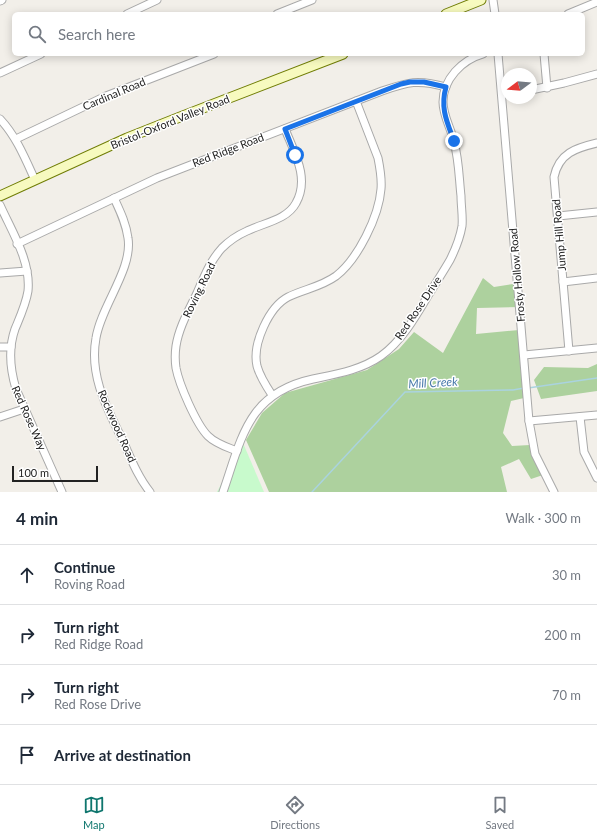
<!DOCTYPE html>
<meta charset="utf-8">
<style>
:root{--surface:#fff;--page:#f2f2f3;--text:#1f2937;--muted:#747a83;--line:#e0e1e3;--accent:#0f766e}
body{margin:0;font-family:Lato,sans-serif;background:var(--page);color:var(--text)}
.compass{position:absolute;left:501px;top:68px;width:36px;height:36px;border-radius:50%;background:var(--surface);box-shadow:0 2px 10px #0003;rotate:254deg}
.scale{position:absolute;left:12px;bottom:10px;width:86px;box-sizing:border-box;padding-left:4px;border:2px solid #222;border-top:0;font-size:11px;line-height:14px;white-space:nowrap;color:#222;-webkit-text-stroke:3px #fff;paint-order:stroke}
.stop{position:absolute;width:12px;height:12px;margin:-9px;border:3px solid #1a73e8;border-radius:50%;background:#fff}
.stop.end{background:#1a73e8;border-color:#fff;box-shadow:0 1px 4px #0008}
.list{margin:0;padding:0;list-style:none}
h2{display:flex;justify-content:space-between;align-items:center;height:52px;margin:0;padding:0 16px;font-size:17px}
h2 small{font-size:13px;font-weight:400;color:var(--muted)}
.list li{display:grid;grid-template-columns:26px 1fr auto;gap:12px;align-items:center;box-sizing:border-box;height:60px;padding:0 16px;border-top:1px solid var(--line)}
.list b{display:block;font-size:15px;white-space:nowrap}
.list p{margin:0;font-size:13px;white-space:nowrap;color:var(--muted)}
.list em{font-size:13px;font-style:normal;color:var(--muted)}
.icon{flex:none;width:22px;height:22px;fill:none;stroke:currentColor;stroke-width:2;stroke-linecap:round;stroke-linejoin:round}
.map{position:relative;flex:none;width:597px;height:492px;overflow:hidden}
.search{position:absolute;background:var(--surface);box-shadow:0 2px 10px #0003;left:12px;right:12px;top:12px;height:44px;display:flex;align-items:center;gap:10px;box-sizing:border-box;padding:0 14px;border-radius:6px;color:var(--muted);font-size:15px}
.sheet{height:292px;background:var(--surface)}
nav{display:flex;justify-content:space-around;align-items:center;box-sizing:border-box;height:56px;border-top:1px solid var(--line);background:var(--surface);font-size:11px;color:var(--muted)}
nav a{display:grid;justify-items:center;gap:2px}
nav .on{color:var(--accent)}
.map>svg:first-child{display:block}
.forest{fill:#add19e}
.park{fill:#c8facc}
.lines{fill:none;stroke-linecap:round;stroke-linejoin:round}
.stream{stroke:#aad3df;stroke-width:1.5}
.street-casing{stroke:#a9a9a9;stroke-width:9}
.secondary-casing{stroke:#707d05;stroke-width:11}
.street{stroke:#fff;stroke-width:7}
.secondary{stroke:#f7fabf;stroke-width:9}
.route{stroke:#1a73e8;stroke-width:5}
.labels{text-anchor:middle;stroke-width:3;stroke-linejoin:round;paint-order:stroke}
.street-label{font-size:11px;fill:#222;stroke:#fff}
.water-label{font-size:12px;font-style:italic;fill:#4a7aab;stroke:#fff}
</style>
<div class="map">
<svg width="597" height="492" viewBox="0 0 597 492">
<rect width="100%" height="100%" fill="#f2efe9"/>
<g class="forest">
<polygon points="483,278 494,287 513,284 520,307 477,308 476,334 519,330 524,398 511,401 503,433 512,446 530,445 543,475 531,479 519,459 501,467 507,492 269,492 246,440 262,413 285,393 367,370 399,349 414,332 443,353"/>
<polygon points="597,364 597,391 541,399 534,380 544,367 588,368"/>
</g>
<polygon class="park" points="243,443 264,492 217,492"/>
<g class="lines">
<g class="stream">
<polyline points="528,388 597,378"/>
<polyline points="312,492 405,392 513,390 524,388"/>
</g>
<defs>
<g id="street">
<polyline points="493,0 495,14"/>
<polyline points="0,1 2,0"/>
<polyline points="127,14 157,0"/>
<polyline points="277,14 312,0"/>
<polyline points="568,14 597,2"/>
<polyline points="498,54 529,421 535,454 554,492"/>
<polyline points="544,54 547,88"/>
<polyline points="0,73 41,54"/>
<polyline points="531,90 564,83 597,74"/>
<path d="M0 119C16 136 25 158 35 180"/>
<polyline points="16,139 106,96 214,54"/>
<path d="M114 198C120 211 126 223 128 238 133 269 101 306 96 338 89 376 107 408 123 441 131 459 138 477 150 492"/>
<path d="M0 205C12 232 31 261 28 291 26 304 20 317 15 329 8 349 10 369 16 389L62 492"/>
<polyline points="558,216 597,212"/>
<path d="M17 244 157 178 382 91C408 82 418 79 446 87"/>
<polyline points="0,273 27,271"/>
<polyline points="563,282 597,278"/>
<polyline points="0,347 11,347"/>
<path d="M569 351 554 177C559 153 576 148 597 143"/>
<polyline points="524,355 597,348"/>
<path d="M272 395C266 386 260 377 257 366 252 344 269 307 288 297 304 289 321 287 336 276 358 259 379 216 381 189 382 178 380 168 378 158L356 101"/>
<polyline points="0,417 24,409"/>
<polyline points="580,417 584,452 597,478"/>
<polyline points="529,421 597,415"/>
<path d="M237 451C227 447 216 444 208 436 196 424 179 384 176 368 175 361 175 353 176 346 179 327 189 310 197 293 204 277 210 261 222 248 229 241 238 235 247 231 263 223 287 220 296 203 310 178 294 152 285 129"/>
<path d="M223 492C242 437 248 393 313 379 337 374 361 370 381 356 402 341 416 316 429 294 436 283 443 272 450 260 455 250 460 238 462 226 463 217 461 206 461 196 459 178 459 160 454 142 451 128 443 116 443 102 443 79 462 60 483 54"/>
</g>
<g id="secondary">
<polyline points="446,14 481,0"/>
<polyline points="0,196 127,138 180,117 343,54"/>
</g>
</defs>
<use href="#street" class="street-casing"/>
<use href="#secondary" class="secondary-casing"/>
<use href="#street" class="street"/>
<use href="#secondary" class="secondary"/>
</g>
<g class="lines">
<path class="route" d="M295 155 285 129 401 84 410 82H424L446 87C440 108 447 122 454 141"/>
</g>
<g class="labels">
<g class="street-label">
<text transform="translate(114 94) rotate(-23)" y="4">Cardinal Road</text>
<text transform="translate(170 122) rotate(-22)" y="4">Bristol-Oxford Valley Road</text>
<text transform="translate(228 150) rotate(-21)" y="4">Red Ridge Road</text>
<text transform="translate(559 235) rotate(-95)" y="4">Jump Hill Road</text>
<text transform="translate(517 275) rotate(-95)" y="4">Frosty Hollow Road</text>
<text transform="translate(199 290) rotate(-64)" y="4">Roving Road</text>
<text transform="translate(418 308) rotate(-56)" y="4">Red Rose Drive</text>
<text transform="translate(29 418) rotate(66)" y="4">Red Rose Way</text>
<text transform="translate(117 426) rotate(66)" y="4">Rockwood Road</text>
</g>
<g class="water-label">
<text transform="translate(433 383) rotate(-3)" y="4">Mill Creek</text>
</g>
</g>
</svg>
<svg class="compass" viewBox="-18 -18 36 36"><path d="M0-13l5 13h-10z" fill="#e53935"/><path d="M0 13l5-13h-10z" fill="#747a83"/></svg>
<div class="scale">100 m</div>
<div class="stop" style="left:295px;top:155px"></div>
<div class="stop end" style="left:454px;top:141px"></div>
<div class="search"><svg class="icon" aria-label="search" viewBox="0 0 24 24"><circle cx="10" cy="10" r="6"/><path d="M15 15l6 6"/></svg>Search here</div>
</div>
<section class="sheet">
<h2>4 min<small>Walk · 300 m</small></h2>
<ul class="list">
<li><svg class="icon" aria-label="ahead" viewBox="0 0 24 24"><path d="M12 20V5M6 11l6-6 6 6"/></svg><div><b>Continue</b><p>Roving Road</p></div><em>30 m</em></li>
<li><svg class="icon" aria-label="right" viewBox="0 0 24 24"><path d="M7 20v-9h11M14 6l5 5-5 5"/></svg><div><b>Turn right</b><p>Red Ridge Road</p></div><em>200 m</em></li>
<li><svg class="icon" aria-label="right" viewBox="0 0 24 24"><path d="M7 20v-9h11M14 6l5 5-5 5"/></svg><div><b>Turn right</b><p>Red Rose Drive</p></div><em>70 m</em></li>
<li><svg class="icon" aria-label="arrive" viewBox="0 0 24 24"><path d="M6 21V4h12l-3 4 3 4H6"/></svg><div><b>Arrive at destination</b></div></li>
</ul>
</section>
<nav>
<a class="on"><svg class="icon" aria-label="map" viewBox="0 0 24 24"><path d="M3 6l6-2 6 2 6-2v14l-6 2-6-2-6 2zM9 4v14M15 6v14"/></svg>Map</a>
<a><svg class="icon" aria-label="directions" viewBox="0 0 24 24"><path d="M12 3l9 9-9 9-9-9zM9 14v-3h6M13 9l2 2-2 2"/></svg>Directions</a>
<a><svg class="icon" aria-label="saved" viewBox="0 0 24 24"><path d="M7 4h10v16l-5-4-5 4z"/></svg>Saved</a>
</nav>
